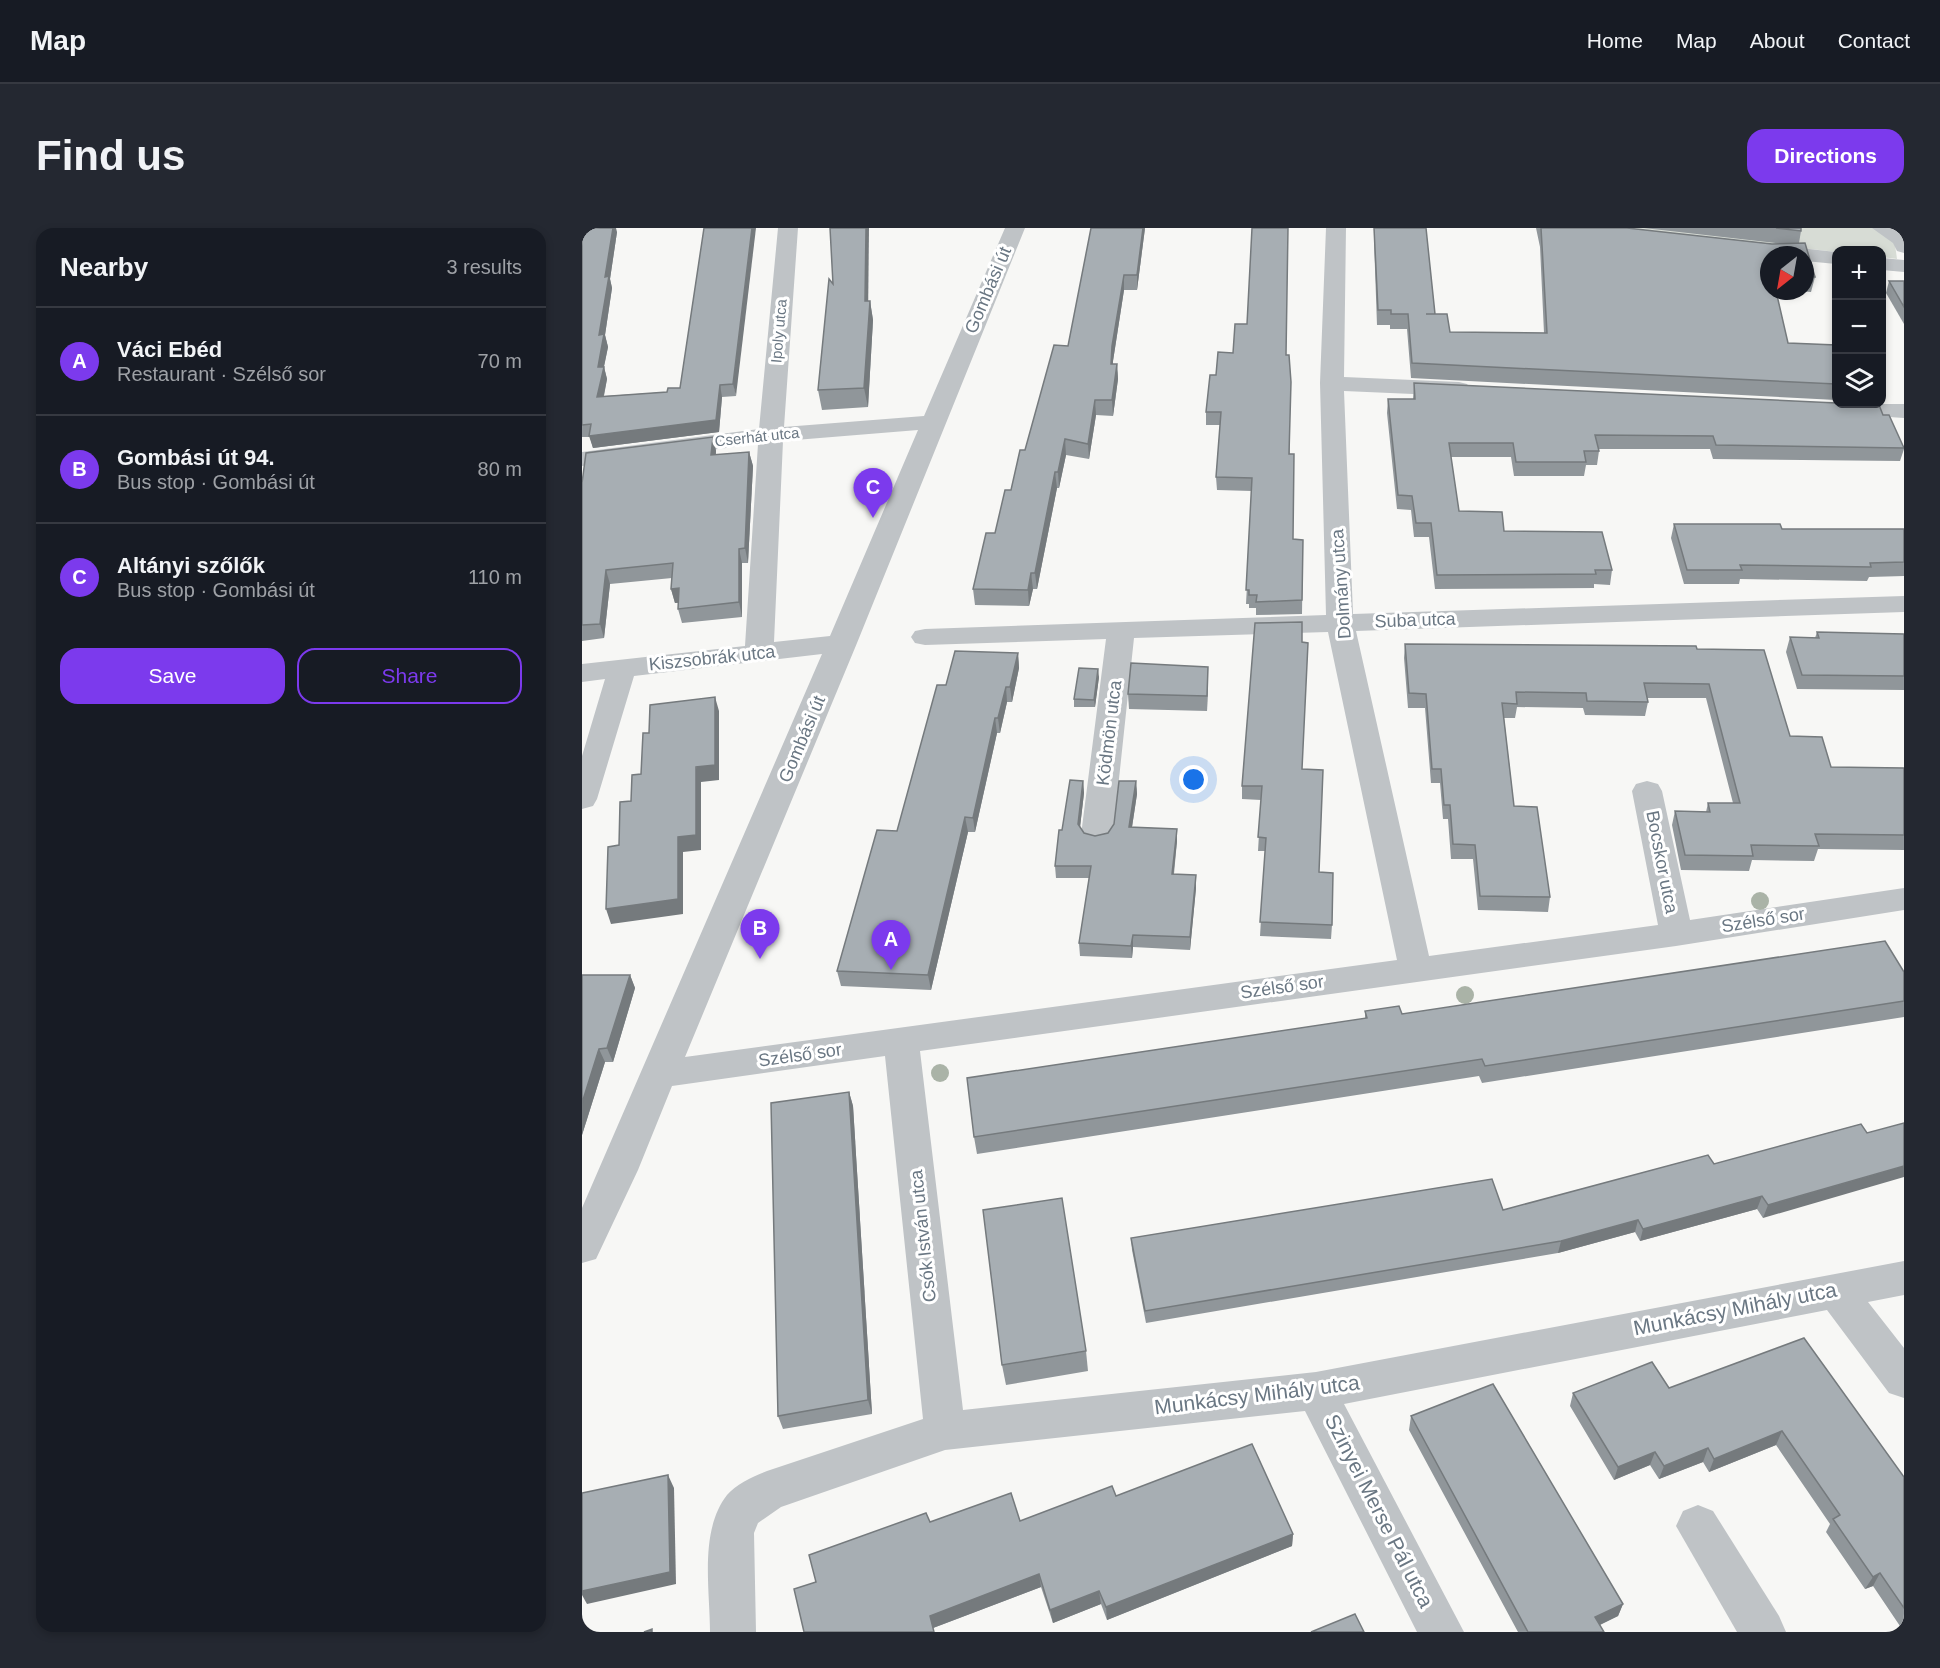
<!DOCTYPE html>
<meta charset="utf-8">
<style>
:root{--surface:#171b24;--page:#242831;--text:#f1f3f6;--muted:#9ea1a6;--line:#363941;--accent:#7c3aed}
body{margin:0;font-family:Helvetica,sans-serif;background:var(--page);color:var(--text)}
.controls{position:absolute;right:18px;top:18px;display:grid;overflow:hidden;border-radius:12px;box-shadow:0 3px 9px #0003}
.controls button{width:54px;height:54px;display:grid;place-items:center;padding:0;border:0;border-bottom:2px solid var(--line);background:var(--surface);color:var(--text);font:30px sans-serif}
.compass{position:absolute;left:1178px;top:18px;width:54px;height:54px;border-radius:50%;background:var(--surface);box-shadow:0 3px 9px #0003;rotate:211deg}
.you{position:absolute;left:612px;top:552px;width:21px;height:21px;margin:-15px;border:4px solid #fff;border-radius:50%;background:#1a73e8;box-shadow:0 0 0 9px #1a73e833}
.badge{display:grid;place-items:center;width:39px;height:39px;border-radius:50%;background:var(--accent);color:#fff;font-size:20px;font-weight:700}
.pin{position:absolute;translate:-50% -50px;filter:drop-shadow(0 2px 3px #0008)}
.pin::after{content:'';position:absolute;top:32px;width:21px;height:18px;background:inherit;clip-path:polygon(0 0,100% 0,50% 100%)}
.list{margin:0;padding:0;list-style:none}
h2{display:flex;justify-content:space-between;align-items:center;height:78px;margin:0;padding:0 24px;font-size:26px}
h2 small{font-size:20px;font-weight:400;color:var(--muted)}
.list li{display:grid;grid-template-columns:39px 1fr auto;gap:18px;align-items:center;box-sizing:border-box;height:108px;padding:0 24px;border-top:2px solid var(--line)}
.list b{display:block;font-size:22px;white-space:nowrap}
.list p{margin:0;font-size:20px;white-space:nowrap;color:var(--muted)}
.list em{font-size:20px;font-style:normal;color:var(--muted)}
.actions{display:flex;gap:12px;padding:18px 24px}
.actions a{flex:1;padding:14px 0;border:2px solid var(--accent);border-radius:18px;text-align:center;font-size:21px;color:var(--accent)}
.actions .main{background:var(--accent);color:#fff}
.icon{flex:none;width:33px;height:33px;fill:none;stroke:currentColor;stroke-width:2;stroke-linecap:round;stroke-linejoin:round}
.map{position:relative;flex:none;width:1322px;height:1404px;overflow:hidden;border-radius:18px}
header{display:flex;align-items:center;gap:36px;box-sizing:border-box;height:84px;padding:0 30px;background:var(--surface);border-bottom:2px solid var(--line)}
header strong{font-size:28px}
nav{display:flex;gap:33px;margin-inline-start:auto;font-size:21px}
.intro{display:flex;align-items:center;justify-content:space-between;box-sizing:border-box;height:144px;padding:0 36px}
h1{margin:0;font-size:42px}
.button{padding:15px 27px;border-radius:18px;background:var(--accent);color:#fff;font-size:21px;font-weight:700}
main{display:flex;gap:36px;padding:0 36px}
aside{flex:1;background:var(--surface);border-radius:18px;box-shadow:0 3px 9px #0003}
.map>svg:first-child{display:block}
.green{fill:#d7dcd5}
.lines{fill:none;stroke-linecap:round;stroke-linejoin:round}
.minor{fill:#bfc3c6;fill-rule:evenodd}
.tree{fill:#aab3a7}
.wall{fill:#90969a}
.shaded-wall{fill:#757a7d}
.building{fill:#a7aeb3;stroke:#757a7d;stroke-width:1.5}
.labels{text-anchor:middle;stroke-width:6;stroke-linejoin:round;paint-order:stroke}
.far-street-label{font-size:15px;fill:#6a7783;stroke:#fff}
.street-label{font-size:18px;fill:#6a7783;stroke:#fff}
.near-street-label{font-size:21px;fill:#6a7783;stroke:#fff}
</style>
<header>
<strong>Map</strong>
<nav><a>Home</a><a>Map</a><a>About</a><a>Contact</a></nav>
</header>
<div class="intro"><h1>Find us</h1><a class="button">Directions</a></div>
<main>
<aside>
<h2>Nearby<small>3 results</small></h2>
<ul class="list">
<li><span class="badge">A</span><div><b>Váci Ebéd</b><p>Restaurant · Szélső sor</p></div><em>70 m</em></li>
<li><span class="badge">B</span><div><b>Gombási út 94.</b><p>Bus stop · Gombási út</p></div><em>80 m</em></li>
<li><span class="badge">C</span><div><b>Altányi szőlők</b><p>Bus stop · Gombási út</p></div><em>110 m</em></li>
</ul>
<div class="actions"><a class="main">Save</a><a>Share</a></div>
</aside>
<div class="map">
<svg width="1322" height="1404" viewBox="0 0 1322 1404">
<rect width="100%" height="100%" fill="#f7f7f5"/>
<polygon class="green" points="1049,0 1298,0 1312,9 1315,31 1300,29 1300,22 1254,24"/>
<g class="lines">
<g class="minor">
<path d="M196 0H216L202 199 342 188 423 0H443L275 415 103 829 815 732 746 404 552 410 531 607 526 615 515 618 504 615 499 607 524 411 343 417 333 415 329 409 333 403 343 401 744 387 738 155 744 0H764L762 149 877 154 885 156 889 161 885 166 877 168 762 163 771 386 1322 368V384L774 403 847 728 1076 697 1050 563 1054 556 1065 553 1076 556 1080 563 1108 692 1322 660V682L1094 718 338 823 381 1182 734 1144 1322 1033V1067L1286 1074 1322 1120V1170L1307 1165 1245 1082 762 1176 882 1404H835L723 1183 363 1222 199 1279 176 1295 172 1305 174 1404H128C128 1361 117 1303 145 1267 154 1256 172 1248 185 1243L341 1191 303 828 90 858 56 942 14 1031 0 1035V980L240 426 52 448 15 571 11 578 0 581V528L23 451 0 454V436L163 418 176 216 0 238V224L177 201ZM336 202 248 408 192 414 201 213Z"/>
<polygon points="1290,0 1315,0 1322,4 1322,25 1315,23 1311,15"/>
<polygon points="1182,16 1254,24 1254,36 1223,33 1223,27 1187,29 1175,26 1172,22 1175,18"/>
<polygon points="1300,30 1322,32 1322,44 1300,42"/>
<polygon points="1254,173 1254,176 1322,176 1322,190 1247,185 1243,180 1247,175"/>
<polygon points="1116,1277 1131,1283 1197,1388 1204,1404 1155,1404 1094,1298 1101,1283"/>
</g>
</g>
<g class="tree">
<circle cx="1178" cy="673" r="9"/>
<circle cx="883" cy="767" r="9"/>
<circle cx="358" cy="845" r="9"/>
</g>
<g class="wall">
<polygon points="0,0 35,4 28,51 30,60 23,107 26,119 22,139 25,151 22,168 85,164 98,160 122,0 154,168 140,169 137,204 11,220 8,209 0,209"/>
<polygon points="563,0 555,62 542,62 531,133 531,136 535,136 536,151 531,188 514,187 507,231 484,227 477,260 475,260 455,361 451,361 447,378 393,377 391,361 413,305 429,262 486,118"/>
<polygon points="792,0 844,0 853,86 865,86 868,104 962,105 958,19 954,0 1045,0 1190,16 1202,16 1062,0 1219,0 1219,3 1217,15 1223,15 1233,49 1229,64 1215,63 1223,63 1223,27 1187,27 1187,63 1194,63 1206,115 1254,117 1254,172 829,150 825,101 808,101 808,97 795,97 792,13"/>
<polygon points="1307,53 1322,53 1322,96 1304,65"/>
<polygon points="251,56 286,73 288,73 291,92 286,179 240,182 236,162"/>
<polygon points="704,127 711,311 721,312 720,386 674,387 674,380 667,380 667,376 664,376 670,263 635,262 634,249 638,197 624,197 624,184 634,147"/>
<polygon points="832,155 1301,187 1322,219 1322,221 1318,233 1131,231 1128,221 1017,221 1017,223 1015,237 1004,237 1002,248 932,248 929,229 869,229 877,283 922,303 1030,342 1028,357 1012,356 1012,360 853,361 847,309 832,309 829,282 815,281 805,185 806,171 831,171"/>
<polygon points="131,209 134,223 134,227 167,224 171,238 166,335 160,335 160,389 100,395 96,381 96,375 93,375 89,361 90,350 28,356 22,410 0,413 0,255"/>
<polygon points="1092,296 1200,301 1322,301 1322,348 1287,349 1285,353 1158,351 1157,356 1102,356 1089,310"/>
<polygon points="1235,404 1322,406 1322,462 1215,461 1204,424 1208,409 1233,410"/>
<polygon points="823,416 1115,421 1208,508 1249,539 1322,540 1322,622 1236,621 1232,633 1170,632 1167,643 1099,642 1090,597 1093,583 1124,584 1126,575 1151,575 1124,470 1065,470 1066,474 1063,488 1003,487 1001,480 935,479 933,490 922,490 932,578 968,669 966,684 896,682 891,631 869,631 866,591 861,591 858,555 849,555 843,480 826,480 822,430"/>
<polygon points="436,425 437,440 430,474 425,474 418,505 415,505 393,604 386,604 349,762 259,758 255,743 315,603 364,457"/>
<polygon points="626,439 625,483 547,481 546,466"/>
<polygon points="517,449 513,479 492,479 492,471"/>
<polygon points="721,541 737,644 750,697 749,711 678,708 683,623 676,623 679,572 660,571 660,558"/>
<polygon points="501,553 502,565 498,599 502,605 513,608 526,605 532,596 554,553 555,566 550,599 595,601 595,613 592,646 614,660 608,722 551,719 550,730 498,728 497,715 507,650 474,650 473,638"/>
<polygon points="1322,744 1322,789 900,855 897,848 395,926 392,909 783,790 783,783 820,786"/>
<polygon points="0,747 48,747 53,760 31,834 23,834 0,907"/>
<polygon points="267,864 271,878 290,1186 201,1201 196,1188"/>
<polygon points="1279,896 1181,990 1175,981 1058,1013 1053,1004 976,1025 564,1095 550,1022 549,1010 921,982 1132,936"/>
<polygon points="504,1123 506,1143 424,1157 420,1137"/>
<polygon points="1087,1160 1322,1249 1322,1404 1291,1358 1283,1361 1244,1304 1248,1296 1194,1217 1127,1244 1121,1234 1077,1251 1068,1237 1032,1252 988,1178 991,1165"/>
<polygon points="829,1188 1041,1376 1036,1388 1018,1397 1022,1404 936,1404 827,1202"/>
<polygon points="534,1268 711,1306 710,1318 525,1392 519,1376 471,1395 459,1359 351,1400 234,1354 348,1294 438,1293"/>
</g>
<g class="shaded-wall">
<polygon points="31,0 34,0 35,4 28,51 30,60 23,107 26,119 19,152 16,139 17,107 23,49"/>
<polygon points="170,0 174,0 154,168 151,156"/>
<polygon points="284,0 287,0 286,92 283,73"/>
<polygon points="561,0 563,0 555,62 555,47"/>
<polygon points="542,47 542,62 531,133 530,151 529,136 530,118"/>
<polygon points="288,73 291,92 286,179 282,160"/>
<polygon points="535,136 536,151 531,188 530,172"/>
<polygon points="22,139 25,151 19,181 15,169"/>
<polygon points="138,157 140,169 137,204 11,220 7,208"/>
<polygon points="513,172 514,187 507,231 506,216"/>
<polygon points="131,209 134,223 132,242 129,227"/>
<polygon points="483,211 484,227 477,260 476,244"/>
<polygon points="167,224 171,238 166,335 163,320"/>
<polygon points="473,244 475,260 455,361 453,345"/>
<polygon points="157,321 160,335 160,389 157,374"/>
<polygon points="24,342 28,356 22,410 18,396"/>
<polygon points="449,345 451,361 447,378 446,362"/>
<polygon points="97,360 101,374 93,375 89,361"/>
<polygon points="436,425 437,440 430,474 428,459"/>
<polygon points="626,439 626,454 625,483 625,468"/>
<polygon points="516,441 517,449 513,479 512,472"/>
<polygon points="424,459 425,474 418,505 416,490"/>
<polygon points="133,469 137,483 137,552 119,554 119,622 101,624 101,686 29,696 24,681 96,609"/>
<polygon points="413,490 415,505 393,604 391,590"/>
<polygon points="501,553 502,565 497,608 496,596"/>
<polygon points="554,553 555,566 548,612 547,599"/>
<polygon points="383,589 386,604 349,762 346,747"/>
<polygon points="595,601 595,613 590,659 590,646"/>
<polygon points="614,647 614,660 608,722 608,709"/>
<polygon points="551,707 551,719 550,730 549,718"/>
<polygon points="48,747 53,760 31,834 25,820"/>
<polygon points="17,821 23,834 0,907 0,875"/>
<polygon points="267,864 271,878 290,1186 286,1172"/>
<polygon points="1322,938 1322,949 1181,990 1186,977"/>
<polygon points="1180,968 1175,981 1058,1013 1061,1001"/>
<polygon points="1056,992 1053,1004 976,1025 979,1013"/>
<polygon points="1200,1203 1194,1217 1127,1244 1132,1231"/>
<polygon points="1126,1220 1121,1234 1077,1251 1082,1238"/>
<polygon points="1073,1224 1068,1237 1032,1252 1036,1239"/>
<polygon points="86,1247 92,1260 94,1356 5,1376 0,1367 0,1363"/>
<polygon points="711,1306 710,1318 525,1392 524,1379"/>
<polygon points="1298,1345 1291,1358 1283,1361 1291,1349"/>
<polygon points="457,1346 459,1359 351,1400 348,1388"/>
<polygon points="517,1363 519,1376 471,1395 468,1382"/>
<polygon points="1041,1376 1036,1388 1009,1401 1013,1389"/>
</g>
<g class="building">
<polygon points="0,0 31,0 23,49 27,48 17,107 22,106 16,139 22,139 15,169 85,164 86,160 98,160 122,0 170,0 151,156 138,157 134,192 7,208 9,196 0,197"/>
<polygon points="248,0 284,0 283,73 288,73 282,160 236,162 247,51 251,56"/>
<polygon points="509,0 561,0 555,47 542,47 530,118 529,136 535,136 530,172 513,172 506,216 483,211 476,244 473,244 453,345 449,345 446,362 391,361 404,305 413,305 423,262 429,262 438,222 443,222 472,117 486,118"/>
<polygon points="670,0 706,0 704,127 707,127 709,154 707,226 712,226 711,311 721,312 720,372 674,374 675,367 667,367 667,362 664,362 670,250 634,249 639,184 624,184 628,147 634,147 636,124 651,125 653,96 665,96"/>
<polygon points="792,0 844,0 853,86 844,86 865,86 868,104 965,105 959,0 1045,0 1190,16 1223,15 1233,49 1223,48 1223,27 1187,27 1187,63 1194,63 1206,115 1254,117 1254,156 830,135 826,86 809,86 809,82 796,82"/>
<polygon points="1194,0 1219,0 1219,3"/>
<polygon points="1307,53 1322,53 1322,79"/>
<polygon points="832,155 1297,177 1301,187 1307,187 1322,220 1134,217 1131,208 1013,207 1017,223 1002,223 1004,234 934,234 931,215 867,215 877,283 920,284 922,303 1020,304 1030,342 1013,342 1014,346 855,347 849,295 834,295 830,268 816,267 806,171 833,171"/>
<polygon points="131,209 129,227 167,224 163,320 157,321 157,374 96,381 97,360 89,361 91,335 24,342 18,396 0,397 0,255 4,225"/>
<polygon points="1092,296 1198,296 1200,301 1322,301 1322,334 1288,335 1289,339 1158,337 1160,342 1105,342"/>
<polygon points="720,394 720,414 726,415 720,541 741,542 737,644 751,645 750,697 678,694 684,610 676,609 680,558 660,558 673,395"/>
<polygon points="1235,404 1322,406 1322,448 1220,447 1208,409 1237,410"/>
<polygon points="823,416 1114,418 1115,421 1182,422 1208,508 1240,509 1249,539 1322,540 1322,607 1233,606 1237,618 1169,617 1171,628 1103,627 1093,583 1128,584 1126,575 1158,575 1127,456 1062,455 1066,474 1005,473 1004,465 934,464 935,476 920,475 932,578 955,579 968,669 898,668 893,617 871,616 868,577 862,577 859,541 850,541 844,466 827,465"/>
<polygon points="373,423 436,425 428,459 424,459 416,490 413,490 391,590 383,589 346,747 255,743 295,602 315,603 355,457 364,457"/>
<polygon points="549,435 626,439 625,468 546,466"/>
<polygon points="497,440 516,441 512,472 492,471"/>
<polygon points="133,469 133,537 114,539 114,607 96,609 96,671 24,681 26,619 37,617 38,574 49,573 50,547 59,546 61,505 67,505 68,477"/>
<polygon points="488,552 501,553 496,596 502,605 513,608 526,605 532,596 537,553 554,553 547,599 595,601 590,646 614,647 608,709 551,707 549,718 497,715 509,638 473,638 477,602 480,602"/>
<polygon points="1303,713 1322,744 1322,773 903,838 900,831 392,909 385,850 785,790 783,783 817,778 820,786"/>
<polygon points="0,747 48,747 25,820 17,821 0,875"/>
<polygon points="267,864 286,1172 196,1188 189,875"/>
<polygon points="1322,895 1322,938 1186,977 1180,968 1061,1001 1056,992 979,1013 563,1083 549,1010 910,951 921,982 1126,927 1132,936 1279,896 1285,905"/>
<polygon points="480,970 504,1123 420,1137 401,982"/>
<polygon points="1222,1110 1322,1249 1322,1380 1298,1345 1291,1349 1251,1291 1258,1287 1200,1203 1132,1231 1126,1220 1082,1238 1073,1224 1036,1239 991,1165 1070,1134 1087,1160"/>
<polygon points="911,1156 1041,1376 1013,1389 1022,1404 946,1404 829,1188"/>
<polygon points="670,1216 711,1306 524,1379 517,1363 468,1382 457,1346 348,1388 352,1404 222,1404 212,1361 234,1354 227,1327 344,1285 348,1294 429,1265 438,1293 530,1258 534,1268"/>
<polygon points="86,1247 88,1344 0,1363 0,1265"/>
<polygon points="773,1386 782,1404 729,1404"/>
<polygon points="70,1401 70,1404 62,1404"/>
</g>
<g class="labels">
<g class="far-street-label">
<text transform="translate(197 103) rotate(-85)" y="5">Ipoly utca</text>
<text transform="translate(175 209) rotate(-6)" y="5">Cserhát utca</text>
</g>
<g class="street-label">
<text transform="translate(406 62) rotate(-67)" y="6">Gombási út</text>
<text transform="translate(759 356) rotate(-94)" y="6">Dolmány utca</text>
<text transform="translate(833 392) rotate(-2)" y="6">Suba utca</text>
<text transform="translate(130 430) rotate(-6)" y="6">Kiszsobrák utca</text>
<text transform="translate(527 505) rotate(-83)" y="6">Ködmön utca</text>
<text transform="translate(220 511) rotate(-67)" y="6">Gombási út</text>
<text transform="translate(1080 634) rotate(79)" y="6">Bocskor utca</text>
<text transform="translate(1181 692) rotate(-9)" y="6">Szélső sor</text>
<text transform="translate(700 759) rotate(-8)" y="6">Szélső sor</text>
<text transform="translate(218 827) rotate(-8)" y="6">Szélső sor</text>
<text transform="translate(341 1008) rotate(-96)" y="6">Csók István utca</text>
</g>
<g class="near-street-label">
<text transform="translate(1153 1081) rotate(-11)" y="7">Munkácsy Mihály utca</text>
<text transform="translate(675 1167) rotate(-7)" y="7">Munkácsy Mihály utca</text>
<text transform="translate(797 1283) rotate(63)" y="7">Szinyei Merse Pál utca</text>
</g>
</g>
</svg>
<div class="controls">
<button>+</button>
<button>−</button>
<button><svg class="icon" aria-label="layers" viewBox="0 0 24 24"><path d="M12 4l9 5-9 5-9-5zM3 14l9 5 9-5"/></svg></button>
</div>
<svg class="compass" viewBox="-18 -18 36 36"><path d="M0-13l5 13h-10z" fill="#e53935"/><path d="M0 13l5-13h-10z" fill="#9ea1a6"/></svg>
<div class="you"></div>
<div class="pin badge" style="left:309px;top:742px">A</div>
<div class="pin badge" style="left:178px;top:731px">B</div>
<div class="pin badge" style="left:291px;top:290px">C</div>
</div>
</main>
